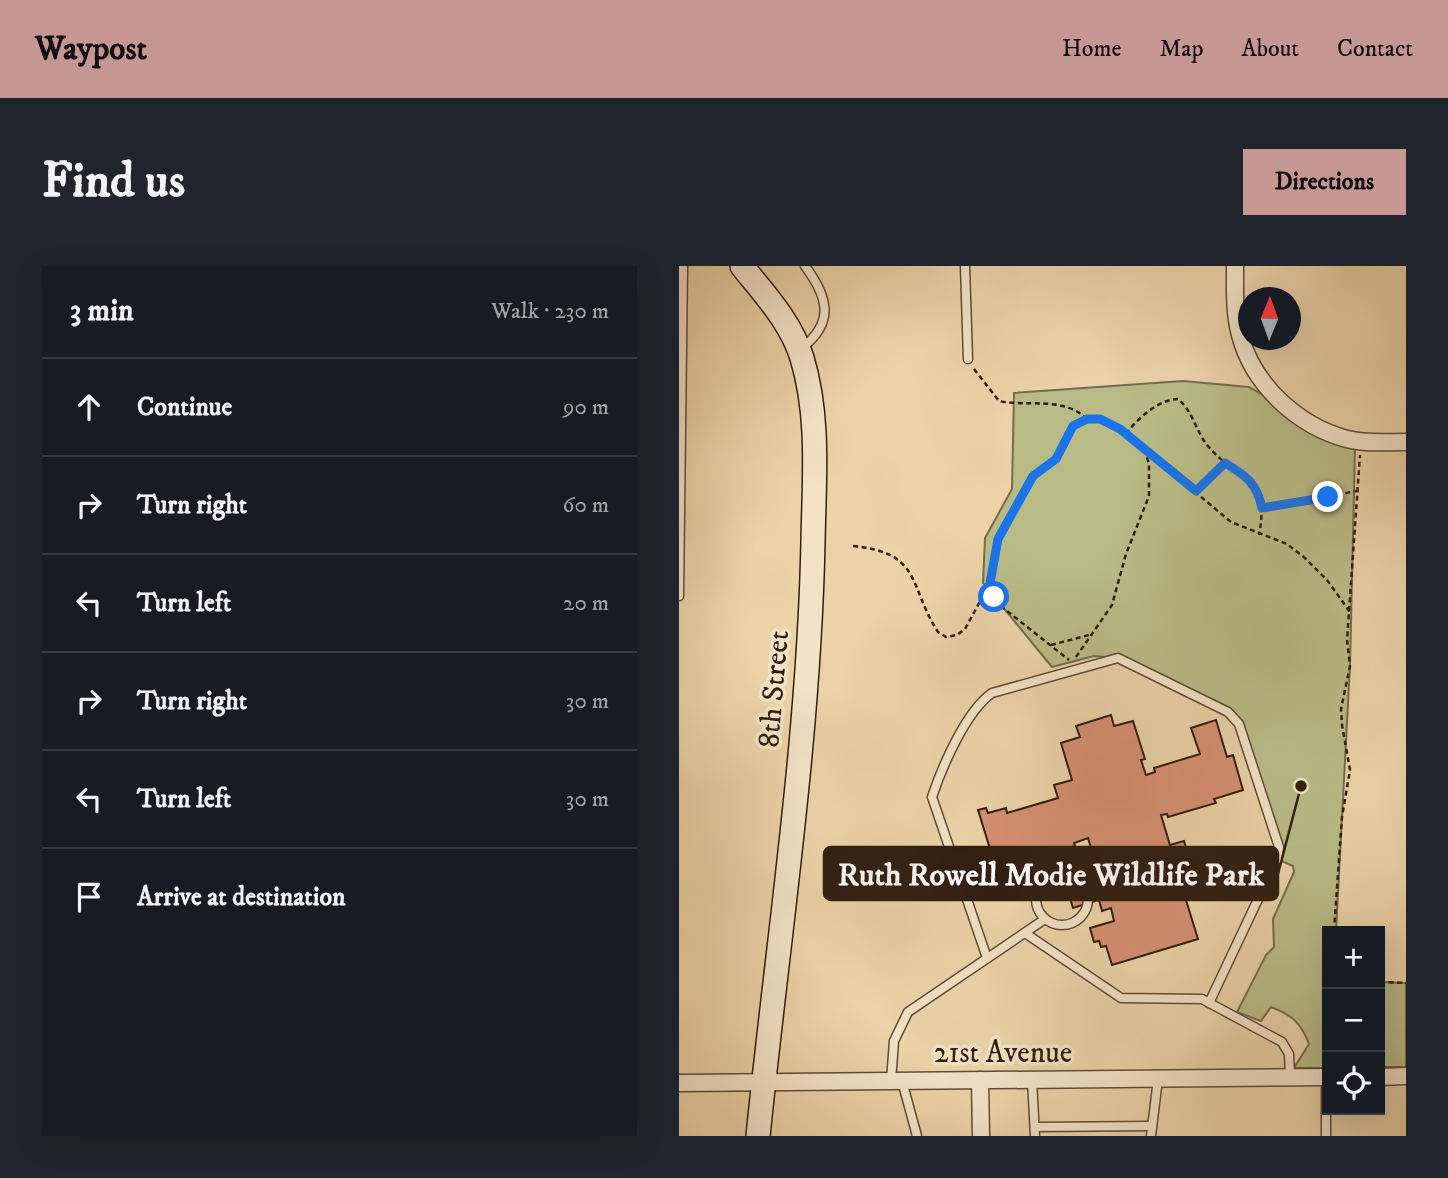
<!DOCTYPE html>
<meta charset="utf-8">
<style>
:root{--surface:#171b24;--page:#20242c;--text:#f1f3f6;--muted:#9ea1a6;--line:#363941;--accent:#c59692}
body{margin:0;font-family:"IM FELL DW Pica",serif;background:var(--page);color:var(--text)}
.controls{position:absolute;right:21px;bottom:21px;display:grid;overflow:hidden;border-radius:0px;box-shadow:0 7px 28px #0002}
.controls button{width:63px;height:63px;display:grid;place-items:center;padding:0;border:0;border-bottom:2px solid var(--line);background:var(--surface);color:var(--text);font:35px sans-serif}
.compass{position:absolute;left:559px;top:21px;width:63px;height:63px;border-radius:50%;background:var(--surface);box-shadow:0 7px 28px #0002;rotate:1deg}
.stop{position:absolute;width:21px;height:21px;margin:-16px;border:5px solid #1a73e8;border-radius:50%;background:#fff}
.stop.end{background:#1a73e8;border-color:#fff;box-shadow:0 2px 7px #0008}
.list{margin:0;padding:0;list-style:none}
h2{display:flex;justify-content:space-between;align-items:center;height:91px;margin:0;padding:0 28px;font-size:30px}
h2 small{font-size:23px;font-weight:400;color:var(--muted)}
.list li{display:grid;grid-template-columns:46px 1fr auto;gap:21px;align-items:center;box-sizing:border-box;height:98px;padding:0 28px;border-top:2px solid var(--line)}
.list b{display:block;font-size:26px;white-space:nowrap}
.list em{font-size:23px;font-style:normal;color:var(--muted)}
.icon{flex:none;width:38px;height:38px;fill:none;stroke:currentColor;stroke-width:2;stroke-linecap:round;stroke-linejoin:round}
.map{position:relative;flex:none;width:727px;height:870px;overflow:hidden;border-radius:0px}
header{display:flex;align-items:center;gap:42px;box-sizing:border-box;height:98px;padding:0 35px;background:var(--accent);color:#111}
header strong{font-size:33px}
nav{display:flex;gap:38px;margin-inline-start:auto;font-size:24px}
.intro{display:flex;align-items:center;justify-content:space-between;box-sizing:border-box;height:168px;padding:0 42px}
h1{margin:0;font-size:49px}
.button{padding:18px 32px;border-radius:0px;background:var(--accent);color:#111;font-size:24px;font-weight:700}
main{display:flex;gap:42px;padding:0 42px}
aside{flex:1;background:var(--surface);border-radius:0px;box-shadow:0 7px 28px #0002}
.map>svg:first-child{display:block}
.green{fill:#b9bb86;stroke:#746c4c;stroke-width:2}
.building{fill:#d58f71;stroke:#301e12;stroke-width:2}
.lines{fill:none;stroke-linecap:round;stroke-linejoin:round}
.service-casing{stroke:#5f4b37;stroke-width:11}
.minor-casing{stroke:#5f4b37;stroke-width:19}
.secondary-casing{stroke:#301e12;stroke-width:26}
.path{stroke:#301e12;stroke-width:2.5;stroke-dasharray:5 3.5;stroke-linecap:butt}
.service{stroke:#f2e2c6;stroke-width:8}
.minor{stroke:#f2e2c6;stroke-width:16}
.secondary{stroke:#f2e2c6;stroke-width:23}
.route{stroke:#1a73e8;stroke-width:9}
.labels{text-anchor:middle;stroke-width:7;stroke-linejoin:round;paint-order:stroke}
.street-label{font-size:30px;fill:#301e12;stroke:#f2e2c6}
.leader{fill:none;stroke:#301e12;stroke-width:2.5}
.callout-dot{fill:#301e12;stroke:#f2e2c6;stroke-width:2.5}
.callout{fill:#301e12;stroke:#301e12;stroke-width:2.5}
.callout-label{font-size:32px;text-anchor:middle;font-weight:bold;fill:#fff}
</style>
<header>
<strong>Waypost</strong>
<nav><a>Home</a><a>Map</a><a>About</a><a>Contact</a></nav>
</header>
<div class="intro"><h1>Find us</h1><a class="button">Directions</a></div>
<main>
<aside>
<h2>3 min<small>Walk · 230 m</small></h2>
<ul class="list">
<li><svg class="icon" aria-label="ahead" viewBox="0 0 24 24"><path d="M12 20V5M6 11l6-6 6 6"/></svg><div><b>Continue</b></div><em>90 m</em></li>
<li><svg class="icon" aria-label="right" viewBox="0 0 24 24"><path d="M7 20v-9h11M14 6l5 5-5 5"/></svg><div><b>Turn right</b></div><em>60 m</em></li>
<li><svg class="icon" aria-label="left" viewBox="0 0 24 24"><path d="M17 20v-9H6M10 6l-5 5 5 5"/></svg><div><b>Turn left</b></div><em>20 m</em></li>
<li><svg class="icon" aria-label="right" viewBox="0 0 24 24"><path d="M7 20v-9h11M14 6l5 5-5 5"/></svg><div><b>Turn right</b></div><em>30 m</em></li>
<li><svg class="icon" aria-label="left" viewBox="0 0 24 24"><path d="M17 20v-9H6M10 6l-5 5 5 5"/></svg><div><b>Turn left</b></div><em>30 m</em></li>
<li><svg class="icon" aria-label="arrive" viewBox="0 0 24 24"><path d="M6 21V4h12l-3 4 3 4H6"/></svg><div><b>Arrive at destination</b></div></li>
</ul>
</aside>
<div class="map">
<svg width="727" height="870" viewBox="0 0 727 870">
<rect width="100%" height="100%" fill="#ebd2a7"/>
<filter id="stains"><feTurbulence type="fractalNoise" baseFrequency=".00286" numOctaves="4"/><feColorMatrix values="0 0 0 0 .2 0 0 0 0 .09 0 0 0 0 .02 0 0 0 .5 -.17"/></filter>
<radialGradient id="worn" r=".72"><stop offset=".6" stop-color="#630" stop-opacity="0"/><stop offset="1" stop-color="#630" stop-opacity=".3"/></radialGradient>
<g class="green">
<path d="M504 115 570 121 676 182 671 400 657 665H648V802H615L630 778C622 757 613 749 592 741L582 755 558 746 587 689 595 681 594 653 615 606 614 600 598 593 600 581 560 458 549 446 439 392 415 390 373 401 304 317 306 272 333 223 335 127Z"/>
<polygon points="701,716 727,717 727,801 701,801"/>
</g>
<g class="building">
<polygon points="432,449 435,460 454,455 466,493 462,494 467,509 476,506 475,502 521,488 512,462 537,454 548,491 554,489 564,524 535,533 537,537 489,551 488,548 482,549 491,579 505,575 509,588 517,586 522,600 513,603 517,616 503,621 519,673 433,699 427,680 422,681 420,675 415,676 411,662 435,655 432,642 423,645 420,634 416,635 411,603 418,601 409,572 395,577 396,580 320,602 316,599 299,544 307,542 309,547 327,542 328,547 379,532 375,519 393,514 382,477 401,471 397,460"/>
<polygon points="411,616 416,635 394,642 388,622"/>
</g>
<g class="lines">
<defs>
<g id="service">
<polyline points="286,0 289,93"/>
<path d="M123 82C156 56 149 31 126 0"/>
<polyline points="0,330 4,0"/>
<circle cx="383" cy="633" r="26"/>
<polyline points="346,667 442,732 523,733 603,776 610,788 611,811"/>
<path d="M308 692 253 531C263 501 287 445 313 427L439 392 549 446 560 458 600 581 598 593 530 737"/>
<polyline points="353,814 356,870"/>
<polyline points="212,815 215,775 229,746 366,653"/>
<polyline points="223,815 238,870"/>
<polyline points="356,861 473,860"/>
<polyline points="472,870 479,813"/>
<polyline points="647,870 647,811"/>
</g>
<g id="minor">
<path d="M556 0C556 23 555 47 561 69 574 119 619 160 668 173 687 178 708 176 727 176"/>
<polyline points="701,811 727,810"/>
<polyline points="301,814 302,870"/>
<polyline points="0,817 648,811"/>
</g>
<path id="secondary" d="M63 0C86 29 112 56 123 92 141 152 135 214 134 276 130 474 99 672 79 870"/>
</defs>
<use href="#service" class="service-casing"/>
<use href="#minor" class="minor-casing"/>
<use href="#secondary" class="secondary-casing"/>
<g class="path">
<path d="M295 103 320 135C348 141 385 130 408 153"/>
<path d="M447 168C458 153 480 133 499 133 513 144 517 165 528 179 559 217 592 205 580 269"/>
<polyline points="517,225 546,197"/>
<path d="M583 242C600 237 615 238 632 236 649 234 663 226 680 225"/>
<path d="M174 280C244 287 229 320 259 366L267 371 278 369 286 363 311 317 319 273 354 210 377 193 394 160 408 153 421 154 441 163 552 256 608 278 626 292 648 314 671 346"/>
<polyline points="311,317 315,331 323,341 390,394"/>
<polyline points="372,379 410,369"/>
<polyline points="397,391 433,339 447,288 470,230 470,198 466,185"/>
<polyline points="655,665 663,551 671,504 663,459 662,443 671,400 668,374 681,189"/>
<polyline points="701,716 727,717"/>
</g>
<use href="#service" class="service"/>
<use href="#minor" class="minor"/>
<use href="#secondary" class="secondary"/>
</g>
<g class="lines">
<path class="route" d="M315 331 311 317 319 273 354 210 377 193 394 160 408 153H421L441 163 517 225 546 197C566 209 578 217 583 242L649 231"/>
</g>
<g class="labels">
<g class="street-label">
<text transform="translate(94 423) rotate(-85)" y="10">8th Street</text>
<text x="324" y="796">21st Avenue</text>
</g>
</g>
<path class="leader" d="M622 520L599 608"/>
<circle class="callout-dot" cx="622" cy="520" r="7"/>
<rect class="callout" x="145" y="581" width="454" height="53" rx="7"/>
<g class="callout-label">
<text x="372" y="619">Ruth Rowell Modie Wildlife Park</text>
</g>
<rect width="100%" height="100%" filter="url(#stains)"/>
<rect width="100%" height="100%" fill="url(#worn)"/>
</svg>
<div class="controls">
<button>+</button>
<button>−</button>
<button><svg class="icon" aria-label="locate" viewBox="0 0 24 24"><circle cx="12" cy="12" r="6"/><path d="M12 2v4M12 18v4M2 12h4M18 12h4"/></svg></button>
</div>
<svg class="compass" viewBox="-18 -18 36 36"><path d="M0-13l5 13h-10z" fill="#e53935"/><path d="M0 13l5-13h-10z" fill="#9ea1a6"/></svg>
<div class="stop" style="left:315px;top:331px"></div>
<div class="stop end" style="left:649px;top:231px"></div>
</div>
</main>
